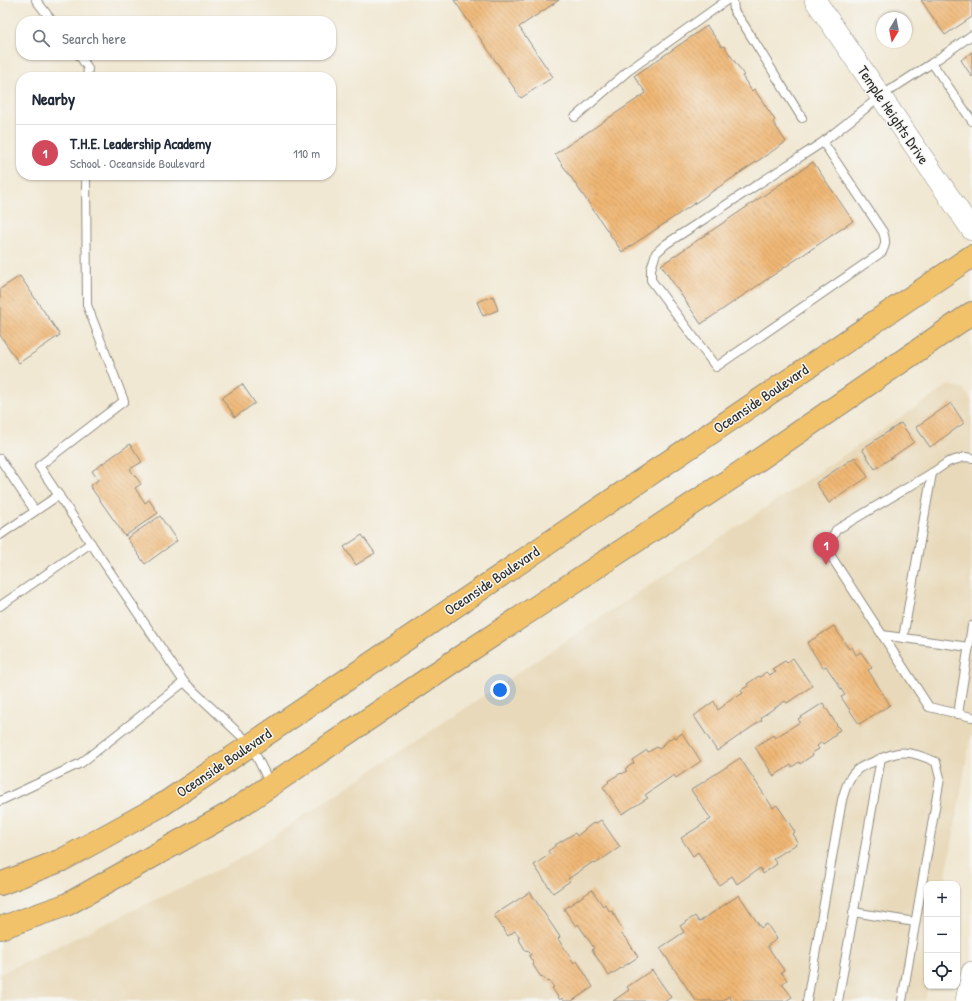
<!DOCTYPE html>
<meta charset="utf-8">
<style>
:root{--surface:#fff;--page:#f6f6f7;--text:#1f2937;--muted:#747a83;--line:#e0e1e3;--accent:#d1495b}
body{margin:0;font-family:"Patrick Hand",sans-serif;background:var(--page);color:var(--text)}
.controls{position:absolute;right:12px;bottom:12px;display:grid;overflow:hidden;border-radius:8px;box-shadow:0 1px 3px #0004}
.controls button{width:36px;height:36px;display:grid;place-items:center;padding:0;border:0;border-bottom:1px solid var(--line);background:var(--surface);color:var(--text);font:20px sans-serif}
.compass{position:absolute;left:876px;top:12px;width:36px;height:36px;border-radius:50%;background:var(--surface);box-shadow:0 1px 3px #0004;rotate:190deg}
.you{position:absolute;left:500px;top:690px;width:14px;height:14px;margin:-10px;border:3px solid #fff;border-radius:50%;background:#1a73e8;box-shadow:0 0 0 6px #1a73e833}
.badge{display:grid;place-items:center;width:26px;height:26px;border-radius:50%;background:var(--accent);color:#fff;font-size:13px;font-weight:700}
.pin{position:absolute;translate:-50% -33px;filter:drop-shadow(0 1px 2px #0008)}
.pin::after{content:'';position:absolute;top:21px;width:14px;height:12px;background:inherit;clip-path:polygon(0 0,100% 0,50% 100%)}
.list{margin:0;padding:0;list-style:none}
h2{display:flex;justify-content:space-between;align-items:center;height:52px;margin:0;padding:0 16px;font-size:17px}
h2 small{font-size:13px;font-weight:400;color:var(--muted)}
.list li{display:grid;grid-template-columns:26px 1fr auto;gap:12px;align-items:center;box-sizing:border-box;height:56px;padding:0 16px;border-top:1px solid var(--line)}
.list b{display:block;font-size:15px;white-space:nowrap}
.list p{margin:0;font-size:13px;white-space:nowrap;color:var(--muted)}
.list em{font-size:13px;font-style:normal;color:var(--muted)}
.icon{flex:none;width:22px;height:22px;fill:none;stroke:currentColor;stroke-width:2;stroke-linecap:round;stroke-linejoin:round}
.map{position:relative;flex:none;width:972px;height:1001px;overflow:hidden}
.search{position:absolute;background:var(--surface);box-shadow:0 1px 3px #0004;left:16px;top:16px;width:320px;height:44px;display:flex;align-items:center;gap:10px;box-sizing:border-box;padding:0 14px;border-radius:16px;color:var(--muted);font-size:15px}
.panel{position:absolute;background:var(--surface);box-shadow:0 1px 3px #0004;left:16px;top:72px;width:320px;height:108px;border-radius:16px}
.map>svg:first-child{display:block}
.built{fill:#e8d9ba}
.building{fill:url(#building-back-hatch)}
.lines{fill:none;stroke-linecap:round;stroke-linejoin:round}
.service-casing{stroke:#8e8a7f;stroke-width:10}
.tertiary-casing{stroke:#8e8a7f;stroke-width:22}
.primary-casing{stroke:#8e8a7f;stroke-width:24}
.service{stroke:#fff;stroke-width:8}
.tertiary{stroke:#fff;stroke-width:21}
.primary{stroke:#f2c26a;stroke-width:22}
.labels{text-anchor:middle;stroke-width:3;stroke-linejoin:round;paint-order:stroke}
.street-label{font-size:15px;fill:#2b2b2b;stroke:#f6f6f2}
</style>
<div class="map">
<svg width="972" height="1001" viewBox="0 0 972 1001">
<defs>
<pattern id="building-back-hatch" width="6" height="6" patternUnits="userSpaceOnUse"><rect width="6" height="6" fill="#f0b775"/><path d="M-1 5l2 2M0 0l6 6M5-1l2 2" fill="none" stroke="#c39560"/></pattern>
</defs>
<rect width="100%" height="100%" fill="#f6f6f2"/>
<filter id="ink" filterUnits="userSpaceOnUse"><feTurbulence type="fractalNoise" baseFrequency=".025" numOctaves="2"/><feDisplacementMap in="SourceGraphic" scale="8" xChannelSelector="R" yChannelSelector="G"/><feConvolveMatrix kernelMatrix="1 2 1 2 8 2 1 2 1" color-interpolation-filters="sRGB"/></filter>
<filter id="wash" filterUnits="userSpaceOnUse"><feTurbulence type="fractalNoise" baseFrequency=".012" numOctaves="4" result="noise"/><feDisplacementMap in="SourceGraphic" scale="16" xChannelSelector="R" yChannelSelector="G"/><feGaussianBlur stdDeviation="0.9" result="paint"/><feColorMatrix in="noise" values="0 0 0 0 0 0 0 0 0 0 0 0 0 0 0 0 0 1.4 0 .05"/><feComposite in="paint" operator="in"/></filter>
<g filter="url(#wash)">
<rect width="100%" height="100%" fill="#f1e8d3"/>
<polygon class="built" points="949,385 964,389 972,402 972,728 945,884 927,884 928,986 925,1001 0,1001 0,974 236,861"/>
<g id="blocks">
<g class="building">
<polygon points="454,0 559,0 519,27 553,77 521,98"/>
<polygon points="921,0 972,0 972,17 945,35"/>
<polygon points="707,26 722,47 724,46 744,75 742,76 752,91 754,89 775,120 773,122 786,142 622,252 555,154 646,93 634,76"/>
<polygon points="972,52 972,77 961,60"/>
<polygon points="813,162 853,221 701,324 661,265"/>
<polygon points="20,276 60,335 19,363 0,335 0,289"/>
<polygon points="493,296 498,310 483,316 477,302"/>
<polygon points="242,384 255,403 235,417 222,398"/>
<polygon points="951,403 964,423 930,447 916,427"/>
<polygon points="901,423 914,442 875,469 862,449"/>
<polygon points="130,444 142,462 130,469 141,484 135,488 145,503 149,500 158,513 125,536 90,486 98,480 92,471"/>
<polygon points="855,457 868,477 829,503 816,483"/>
<polygon points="160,516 177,541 145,564 127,538"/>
<polygon points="362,535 375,553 356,565 344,547"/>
<polygon points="834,626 849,649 852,647 856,655 861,652 872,668 868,670 890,705 859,724 841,697 845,695 826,666 823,668 807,643"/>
<polygon points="793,658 812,686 787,703 785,701 761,717 762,720 717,751 694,716 714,701 718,710 725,705 724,704 736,695 737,697 743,693 741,690 748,686 747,684 759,676 760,677 766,672 769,675 776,672 772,669 785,661 787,663"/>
<polygon points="823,703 840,730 835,733 836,735 823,744 822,742 817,746 819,749 812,753 813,755 800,764 799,762 792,767 791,765 774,776 755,747 773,735 775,738 800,722 798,719"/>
<polygon points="682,733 701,761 676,778 674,775 645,795 648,798 622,814 603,787 609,782 608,781 621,773 622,774 627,771 625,769 634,763 632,760 647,750 648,752 657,747 659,749 663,746 662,745 674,736 676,738"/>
<polygon points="740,758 773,808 777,805 795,832 792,834 798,843 773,859 777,864 763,874 760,868 737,884 732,876 719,885 698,852 693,856 681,838 711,819 691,790"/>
<polygon points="601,820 620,847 595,864 593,862 568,879 570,881 553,893 534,865 550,854 548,851 555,846 555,845 575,833 577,836 593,823 595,824"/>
<polygon points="592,890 603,906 605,904 610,912 612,911 623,931 621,933 625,938 626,938 638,957 609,976 592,950 594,948 578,924 576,926 564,909"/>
<polygon points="530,892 560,937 558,939 574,963 577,961 593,987 572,1001 564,1001 562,998 560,1000 552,988 554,987 549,981 547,982 542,976 541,977 533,965 534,964 529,956 531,955 528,950 526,951 518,938 520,937 515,931 508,936 494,915"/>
<polygon points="739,895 761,928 767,924 777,939 767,946 784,970 781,972 787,980 782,984 792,997 786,1001 732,1001 729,996 722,1001 696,1001 660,948 684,932 680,926 695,916 699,922"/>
<polygon points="652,970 671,997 666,1001 613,1001 629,990 627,987"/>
</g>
</g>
</g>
<g filter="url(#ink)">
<use href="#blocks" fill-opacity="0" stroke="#8e8a7f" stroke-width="1"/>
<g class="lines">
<defs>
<g id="service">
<polyline points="36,0 52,21"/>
<polyline points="733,0 734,11 744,25 802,118"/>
<polyline points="972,35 932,63 972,121"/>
<polyline points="79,55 88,68 87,77"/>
<polyline points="575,117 628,71 727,0"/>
<path d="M823 142 666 244 656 253 651 269V280L716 367 882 252C886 244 886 240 883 232L823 142 881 96 932 63"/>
<polyline points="86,175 87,305 124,401 39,466 184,682 251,745 270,784"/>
<polyline points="972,458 965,457 948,462 932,473 836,530 827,550 929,707 972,717"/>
<polyline points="0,459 35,511"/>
<polyline points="0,535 59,495"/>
<polyline points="0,606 91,543"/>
<polyline points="882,635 969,647"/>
<polyline points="903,638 932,473"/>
<polyline points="958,714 972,626"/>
<polyline points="0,801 81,763 184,682"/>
<polyline points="853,912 915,922"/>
<path d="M807 1001 842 800C845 790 848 777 857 770 861 766 868 764 873 762 900 749 909 750 936 762L940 778 902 1001"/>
<polyline points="838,1001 881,758"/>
</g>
<g id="tertiary">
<polyline points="815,0 972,230"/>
<polyline points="966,1001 972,972"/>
</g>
<g id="primary">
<polyline points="0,884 62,860 162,805 972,256"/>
<polyline points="0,928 66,905 230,813 451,663 741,472 972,313"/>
</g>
</defs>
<use href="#service" class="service-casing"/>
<use href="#tertiary" class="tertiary-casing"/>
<use href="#primary" class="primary-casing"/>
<use href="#service" class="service"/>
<use href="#tertiary" class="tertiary"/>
<use href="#primary" class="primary"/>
</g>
</g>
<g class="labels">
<g class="street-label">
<text transform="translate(893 115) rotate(56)" y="5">Temple Heights Drive</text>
<text transform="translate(761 399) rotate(-34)" y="5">Oceanside Boulevard</text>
<text transform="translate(492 581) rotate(-34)" y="5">Oceanside Boulevard</text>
<text transform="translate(224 763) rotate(-34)" y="5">Oceanside Boulevard</text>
</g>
</g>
</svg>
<div class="controls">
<button>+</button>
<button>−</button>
<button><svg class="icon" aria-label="locate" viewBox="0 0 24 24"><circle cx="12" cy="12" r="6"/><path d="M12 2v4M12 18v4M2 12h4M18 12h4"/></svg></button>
</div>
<svg class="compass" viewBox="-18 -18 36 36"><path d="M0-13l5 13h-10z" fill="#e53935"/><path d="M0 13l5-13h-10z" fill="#747a83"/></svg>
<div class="you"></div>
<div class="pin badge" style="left:826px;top:565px">1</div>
<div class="search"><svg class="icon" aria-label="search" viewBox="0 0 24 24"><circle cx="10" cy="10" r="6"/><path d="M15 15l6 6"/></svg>Search here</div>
<section class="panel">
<h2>Nearby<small></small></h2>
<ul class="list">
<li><span class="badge">1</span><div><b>T.H.E. Leadership Academy</b><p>School · Oceanside Boulevard</p></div><em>110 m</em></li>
</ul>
</section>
</div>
